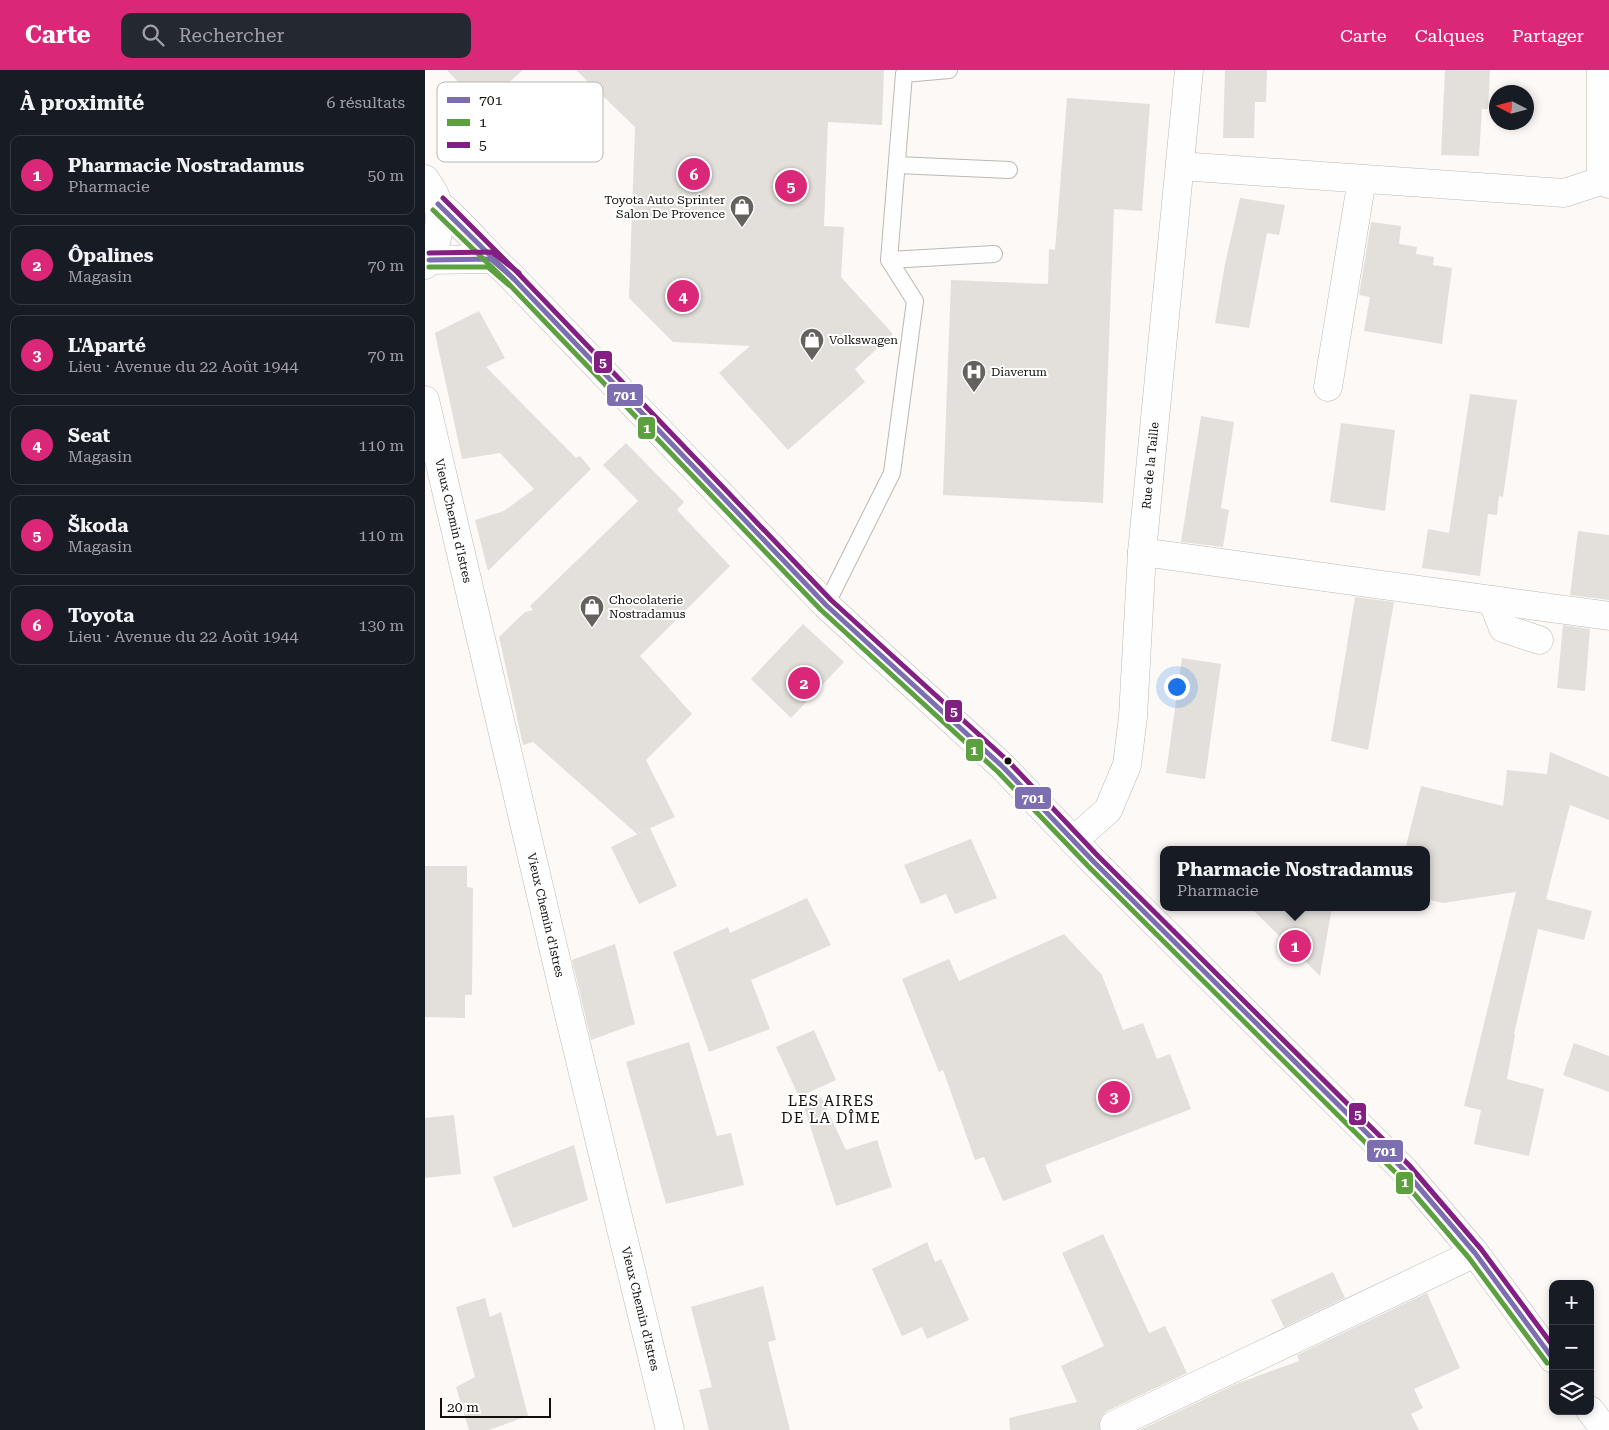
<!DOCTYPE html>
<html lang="fr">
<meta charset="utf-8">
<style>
:root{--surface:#171b24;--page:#242831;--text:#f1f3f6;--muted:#9ea1a6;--line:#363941;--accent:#db2777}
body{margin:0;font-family:"Roboto Serif",serif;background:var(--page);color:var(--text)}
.controls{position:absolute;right:15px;bottom:15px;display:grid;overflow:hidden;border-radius:10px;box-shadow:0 2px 8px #0003}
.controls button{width:45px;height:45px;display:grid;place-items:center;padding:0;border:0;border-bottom:1px solid var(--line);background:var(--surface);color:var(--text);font:25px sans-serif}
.compass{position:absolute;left:1064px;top:15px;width:45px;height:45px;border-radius:50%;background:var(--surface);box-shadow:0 2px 8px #0003;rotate:276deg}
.scale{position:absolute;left:15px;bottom:12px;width:111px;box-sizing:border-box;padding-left:5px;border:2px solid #13100b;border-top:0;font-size:14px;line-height:18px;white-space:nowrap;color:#13100b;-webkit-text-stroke:4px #fff;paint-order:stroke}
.you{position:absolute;left:751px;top:616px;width:18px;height:18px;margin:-12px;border:4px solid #fff;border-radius:50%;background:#1a73e8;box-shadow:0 0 0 8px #1a73e833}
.badge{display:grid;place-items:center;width:32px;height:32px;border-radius:50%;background:var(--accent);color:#fff;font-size:16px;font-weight:700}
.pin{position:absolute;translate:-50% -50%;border:2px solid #fff;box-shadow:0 1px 5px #0006}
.popup{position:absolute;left:735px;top:776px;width:270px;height:65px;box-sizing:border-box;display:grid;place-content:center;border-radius:10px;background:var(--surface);filter:drop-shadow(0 1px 4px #0005);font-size:16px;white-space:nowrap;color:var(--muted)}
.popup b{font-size:19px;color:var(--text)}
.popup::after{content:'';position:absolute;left:50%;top:100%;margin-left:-10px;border:10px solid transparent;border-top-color:var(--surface)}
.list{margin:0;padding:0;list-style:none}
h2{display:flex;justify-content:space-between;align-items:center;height:65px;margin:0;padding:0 20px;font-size:21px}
h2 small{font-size:16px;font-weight:400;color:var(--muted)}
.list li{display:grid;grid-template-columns:32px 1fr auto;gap:15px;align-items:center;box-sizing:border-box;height:80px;margin:0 10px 10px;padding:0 10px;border:1px solid var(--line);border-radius:10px}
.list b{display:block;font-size:19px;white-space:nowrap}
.list p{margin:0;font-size:16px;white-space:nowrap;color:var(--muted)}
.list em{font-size:16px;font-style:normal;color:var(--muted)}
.icon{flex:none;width:28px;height:28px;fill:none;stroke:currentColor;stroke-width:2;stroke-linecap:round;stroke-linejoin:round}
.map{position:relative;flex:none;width:1184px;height:1360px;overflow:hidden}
header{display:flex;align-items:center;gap:30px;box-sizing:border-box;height:70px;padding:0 25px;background:var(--accent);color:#fff}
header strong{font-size:24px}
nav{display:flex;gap:28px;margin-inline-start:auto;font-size:18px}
.search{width:350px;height:45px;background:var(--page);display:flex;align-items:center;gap:12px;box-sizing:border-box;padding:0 18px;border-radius:10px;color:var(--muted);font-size:19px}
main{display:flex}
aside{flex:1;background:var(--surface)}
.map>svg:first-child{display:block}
.building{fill:#e3e0dc}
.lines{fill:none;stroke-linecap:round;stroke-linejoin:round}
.service-casing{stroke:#bcb9b4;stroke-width:18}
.minor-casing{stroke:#bcb9b4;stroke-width:29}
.primary-casing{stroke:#bcb9b4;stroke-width:29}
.service{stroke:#fffefe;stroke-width:16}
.minor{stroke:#fffefe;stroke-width:28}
.primary{stroke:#fffefe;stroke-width:28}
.bus-1-casing{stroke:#fff;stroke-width:9}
.bus-2-casing{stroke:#fff;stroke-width:9}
.bus-3-casing{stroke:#fff;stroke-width:9}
.bus-1{stroke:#7c6eb0;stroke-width:5}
.bus-2{stroke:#5da040;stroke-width:5}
.bus-3{stroke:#831f82;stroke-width:5}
.bus-dot{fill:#13100b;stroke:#fff;stroke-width:2}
.labels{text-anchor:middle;stroke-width:4;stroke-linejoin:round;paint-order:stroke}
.poi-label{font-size:12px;fill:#13100b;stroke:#fff;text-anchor:start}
.street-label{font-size:12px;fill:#13100b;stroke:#fff}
.quarter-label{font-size:15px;letter-spacing:1px;fill:#13100b;stroke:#fff}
.key{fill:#fff;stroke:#b8b7b6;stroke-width:1}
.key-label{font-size:14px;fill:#13100b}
.line-badge{stroke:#fff;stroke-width:2}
.badge-label{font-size:14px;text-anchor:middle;font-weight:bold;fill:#fff}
</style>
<header>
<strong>Carte</strong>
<div class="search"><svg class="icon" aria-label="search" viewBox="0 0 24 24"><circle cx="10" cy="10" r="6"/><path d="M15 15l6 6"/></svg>Rechercher</div>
<nav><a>Carte</a><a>Calques</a><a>Partager</a></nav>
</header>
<main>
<aside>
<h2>À proximité<small>6 résultats</small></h2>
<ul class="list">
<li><span class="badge">1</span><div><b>Pharmacie Nostradamus</b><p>Pharmacie</p></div><em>50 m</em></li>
<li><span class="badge">2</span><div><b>Ôpalines</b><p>Magasin</p></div><em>70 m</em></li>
<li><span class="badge">3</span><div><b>L'Aparté</b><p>Lieu · Avenue du 22 Août 1944</p></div><em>70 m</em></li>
<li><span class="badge">4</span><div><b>Seat</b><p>Magasin</p></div><em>110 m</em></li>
<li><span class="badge">5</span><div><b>Škoda</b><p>Magasin</p></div><em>110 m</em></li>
<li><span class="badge">6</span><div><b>Toyota</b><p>Lieu · Avenue du 22 Août 1944</p></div><em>130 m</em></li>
</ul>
</aside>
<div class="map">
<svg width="1184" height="1360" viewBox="0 0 1184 1360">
<rect width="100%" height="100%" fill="#fcf9f6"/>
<g class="building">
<polygon points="22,0 98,0 56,37"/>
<polygon points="151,0 459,0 457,55 403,52 399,156 419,157 416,207 468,264 430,299 440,312 363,380 294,303 325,276 248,272 204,228 210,57"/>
<polygon points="800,0 842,0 841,32 830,32 829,68 798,68"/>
<polygon points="1020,0 1065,0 1063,39 1057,39 1054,86 1016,85"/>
<polygon points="642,28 725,34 717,141 689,139 678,433 518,425 526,210 623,214 624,179 630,180"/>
<polygon points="815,128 860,135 854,165 842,163 824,258 790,253 800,194"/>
<polygon points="946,152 976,156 974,174 992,177 991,184 1009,187 1008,195 1027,198 1017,274 939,261 945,227 934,225"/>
<polygon points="54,241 80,288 61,297 151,388 155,386 166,399 63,501 50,450 79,441 109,419 75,383 37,389 10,263"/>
<polygon points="1045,324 1092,330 1078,427 1074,426 1072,445 1063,444 1055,506 997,498 1003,459 1024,463"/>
<polygon points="776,346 809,352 796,438 804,440 798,477 756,472"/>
<polygon points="916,353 970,360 960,441 905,432"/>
<polygon points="201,373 259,432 252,440 305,496 215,586 267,644 221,690 250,747 212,764 108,672 98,675 74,567 100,542 108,540 105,536 213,431 178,395"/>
<polygon points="1153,461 1184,465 1184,530 1145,525"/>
<polygon points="930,527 969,532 943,680 906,671"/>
<polygon points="378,554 419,592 366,648 326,609"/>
<polygon points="1138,555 1165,559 1160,621 1132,618"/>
<polygon points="757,588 796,594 780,709 741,703"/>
<polygon points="1125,682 1184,707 1184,750 1145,735 1121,829 1167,841 1159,870 1113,859 1089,964 1090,965 1082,1009 1119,1019 1104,1086 1049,1074 1056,1040 1039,1036 1091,822 1018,833 1001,829 1001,780 980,780 996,716 1078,736 1082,700 1122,704"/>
<polygon points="225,758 252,816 214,834 186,777"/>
<polygon points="546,769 572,828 530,844 521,824 496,834 479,795"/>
<polygon points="0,796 42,796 42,817 48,818 47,925 40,925 40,948 0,947"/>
<polygon points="382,828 406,875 326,910 345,959 284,982 248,882 303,857 305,863"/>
<polygon points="825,837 907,837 895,906"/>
<polygon points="639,864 677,905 698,960 718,953 732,989 745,984 766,1039 620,1095 627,1112 578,1131 559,1087 550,1090 518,1000 514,1002 477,909 524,889 534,911"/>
<polygon points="190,874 210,954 166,970 147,890"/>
<polygon points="389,960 411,1010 374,1027 351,977"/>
<polygon points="264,972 292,1066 306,1063 319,1115 241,1134 201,992"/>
<polygon points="1149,973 1184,986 1184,1022 1138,1005"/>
<polygon points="396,1027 421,1080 452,1070 467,1117 411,1136 378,1034"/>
<polygon points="29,1045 36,1104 0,1108 0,1048"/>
<polygon points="149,1075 163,1130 88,1158 68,1107"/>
<polygon points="678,1164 724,1263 740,1256 762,1303 682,1341 676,1347 675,1360 585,1360 584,1348 652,1332 636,1296 679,1276 637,1183"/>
<polygon points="502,1172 510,1192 516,1189 544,1250 502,1269 497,1257 477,1266 447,1199"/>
<polygon points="908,1202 920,1228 859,1257 846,1230"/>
<polygon points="338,1216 351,1270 343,1272 365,1360 284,1360 274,1320 287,1317 266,1237"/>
<polygon points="1002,1223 1035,1298 989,1319 998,1338 986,1344 994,1360 715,1360 811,1314 874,1291 872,1285"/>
<polygon points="60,1228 65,1247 76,1242 103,1346 64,1360 44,1360 31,1317 50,1307 31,1237"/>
</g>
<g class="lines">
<defs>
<g id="service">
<polyline points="472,95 584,100"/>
<polyline points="464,190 569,184"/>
<polyline points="401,535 467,403 490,231 464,190 479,4 524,0"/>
</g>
<g id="minor">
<polyline points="755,96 1139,123 1176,111 1184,114"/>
<polyline points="1176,111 1176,0"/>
<polyline points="903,317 937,109"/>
<path id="s1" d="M0 330 145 949 245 1360"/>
<polyline points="717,482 1184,546"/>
<polyline points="1067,530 1078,558 1114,570"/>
<path id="s2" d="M648 771 683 740 702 695 708 647 717 482 764 0"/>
<polyline points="689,1355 1050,1183"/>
</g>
<g id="primary">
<path d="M0 109C5 116 11 125 13 134 17 153 12 180 0 195"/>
<path d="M13 134C40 155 59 183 85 205L401 535 578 697 668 791 979 1100 1050 1183 1128 1289"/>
<polyline points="4,190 66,189"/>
<polyline points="1165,1340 1180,1360"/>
</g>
</defs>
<use href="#service" class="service-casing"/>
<use href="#minor" class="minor-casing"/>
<use href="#primary" class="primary-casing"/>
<use href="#service" class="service"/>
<use href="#minor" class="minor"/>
<use href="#primary" class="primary"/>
<defs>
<g id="bus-1">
<polyline points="13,134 85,205 401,535 578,697 668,791 979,1100 1050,1183 1128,1289"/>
<polyline points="4,190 66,189 89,209"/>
</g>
<g id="bus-2">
<polyline points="8,140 80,210 396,540 573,702 663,796 973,1105 1044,1188 1122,1293"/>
<polyline points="4,197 63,197 84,215"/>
</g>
<g id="bus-3">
<polyline points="18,128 90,200 406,530 583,691 673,786 984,1095 1056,1179 1128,1276"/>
<polyline points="4,183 67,182 94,203"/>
</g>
</defs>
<use href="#bus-1" class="bus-1-casing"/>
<use href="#bus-2" class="bus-2-casing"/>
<use href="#bus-3" class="bus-3-casing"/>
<use href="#bus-1" class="bus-1"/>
<use href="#bus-2" class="bus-2"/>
<use href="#bus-3" class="bus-3"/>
</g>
<defs>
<symbol id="shop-pin" viewBox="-11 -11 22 30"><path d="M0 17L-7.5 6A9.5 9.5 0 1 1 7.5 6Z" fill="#65625d" stroke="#fff"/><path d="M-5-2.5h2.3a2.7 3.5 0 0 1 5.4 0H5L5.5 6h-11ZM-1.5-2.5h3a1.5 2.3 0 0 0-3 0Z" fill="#fff"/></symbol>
<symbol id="hospital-pin" viewBox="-11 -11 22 30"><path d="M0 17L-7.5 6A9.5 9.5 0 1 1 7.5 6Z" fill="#65625d" stroke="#fff"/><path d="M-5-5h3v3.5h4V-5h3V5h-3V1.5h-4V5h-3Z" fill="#fff"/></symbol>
</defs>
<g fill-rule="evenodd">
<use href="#shop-pin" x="303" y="123" width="28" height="38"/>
<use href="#shop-pin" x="373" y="256" width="28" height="38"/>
<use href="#hospital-pin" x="535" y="288" width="28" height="38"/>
<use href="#shop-pin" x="153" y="523" width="28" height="38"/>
</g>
<circle class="bus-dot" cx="583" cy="691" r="4.5"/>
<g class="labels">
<g class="poi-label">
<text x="300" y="134" text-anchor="end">Toyota Auto Sprinter<tspan x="300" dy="14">Salon De Provence</tspan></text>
<text x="404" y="274">Volkswagen</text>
<text x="566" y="306">Diaverum</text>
<text x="184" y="534">Chocolaterie<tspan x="184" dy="14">Nostradamus</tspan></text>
</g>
<g class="street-label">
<text dy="4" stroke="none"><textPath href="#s2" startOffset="396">Rue de la Taille</textPath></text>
<text dy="4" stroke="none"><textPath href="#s1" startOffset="124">Vieux Chemin d'Istres</textPath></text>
<text dy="4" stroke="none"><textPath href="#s1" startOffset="529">Vieux Chemin d'Istres</textPath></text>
<text dy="4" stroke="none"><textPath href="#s1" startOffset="934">Vieux Chemin d'Istres</textPath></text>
</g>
<g class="quarter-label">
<text x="406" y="1036">LES AIRES<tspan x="406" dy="17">DE LA DÎME</tspan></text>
</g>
</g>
<rect x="12" y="12" width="166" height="80" rx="8" class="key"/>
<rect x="22" y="27" width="23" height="6" fill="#7c6eb0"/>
<rect x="22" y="49" width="23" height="7" fill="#5da040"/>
<rect x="22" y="72" width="23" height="6" fill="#831f82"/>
<g class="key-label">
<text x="54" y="35">701</text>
<text x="54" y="57">1</text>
<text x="54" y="80">5</text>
</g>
<g class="line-badge">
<rect x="168" y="280" width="20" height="24" rx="5" fill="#831f82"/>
<rect x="181" y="313" width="38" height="24" rx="5" fill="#7c6eb0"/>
<rect x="212" y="346" width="19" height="24" rx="5" fill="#5da040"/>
<rect x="519" y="629" width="19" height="24" rx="5" fill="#831f82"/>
<rect x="540" y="668" width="19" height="24" rx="5" fill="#5da040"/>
<rect x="589" y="716" width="38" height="24" rx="5" fill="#7c6eb0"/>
<rect x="923" y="1032" width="19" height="24" rx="5" fill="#831f82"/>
<rect x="941" y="1069" width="38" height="24" rx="5" fill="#7c6eb0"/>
<rect x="970" y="1101" width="19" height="24" rx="5" fill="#5da040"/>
</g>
<g class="badge-label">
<text x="178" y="297">5</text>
<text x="200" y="330">701</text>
<text x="222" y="363">1</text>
<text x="529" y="646">5</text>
<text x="549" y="685">1</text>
<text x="608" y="733">701</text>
<text x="933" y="1049">5</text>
<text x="960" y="1086">701</text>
<text x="980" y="1117">1</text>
</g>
</svg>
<div class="controls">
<button>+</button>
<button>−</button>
<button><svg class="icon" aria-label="layers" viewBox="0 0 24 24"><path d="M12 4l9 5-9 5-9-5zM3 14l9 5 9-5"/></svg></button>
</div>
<svg class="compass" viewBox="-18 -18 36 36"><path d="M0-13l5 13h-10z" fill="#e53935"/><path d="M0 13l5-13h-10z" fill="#9ea1a6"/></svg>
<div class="scale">20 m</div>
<div class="you"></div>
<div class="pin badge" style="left:870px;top:876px">1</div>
<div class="popup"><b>Pharmacie Nostradamus</b>Pharmacie</div>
<div class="pin badge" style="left:379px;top:613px">2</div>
<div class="pin badge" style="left:689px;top:1027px">3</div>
<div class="pin badge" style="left:258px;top:226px">4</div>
<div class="pin badge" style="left:366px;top:116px">5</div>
<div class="pin badge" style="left:269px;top:104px">6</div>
</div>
</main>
